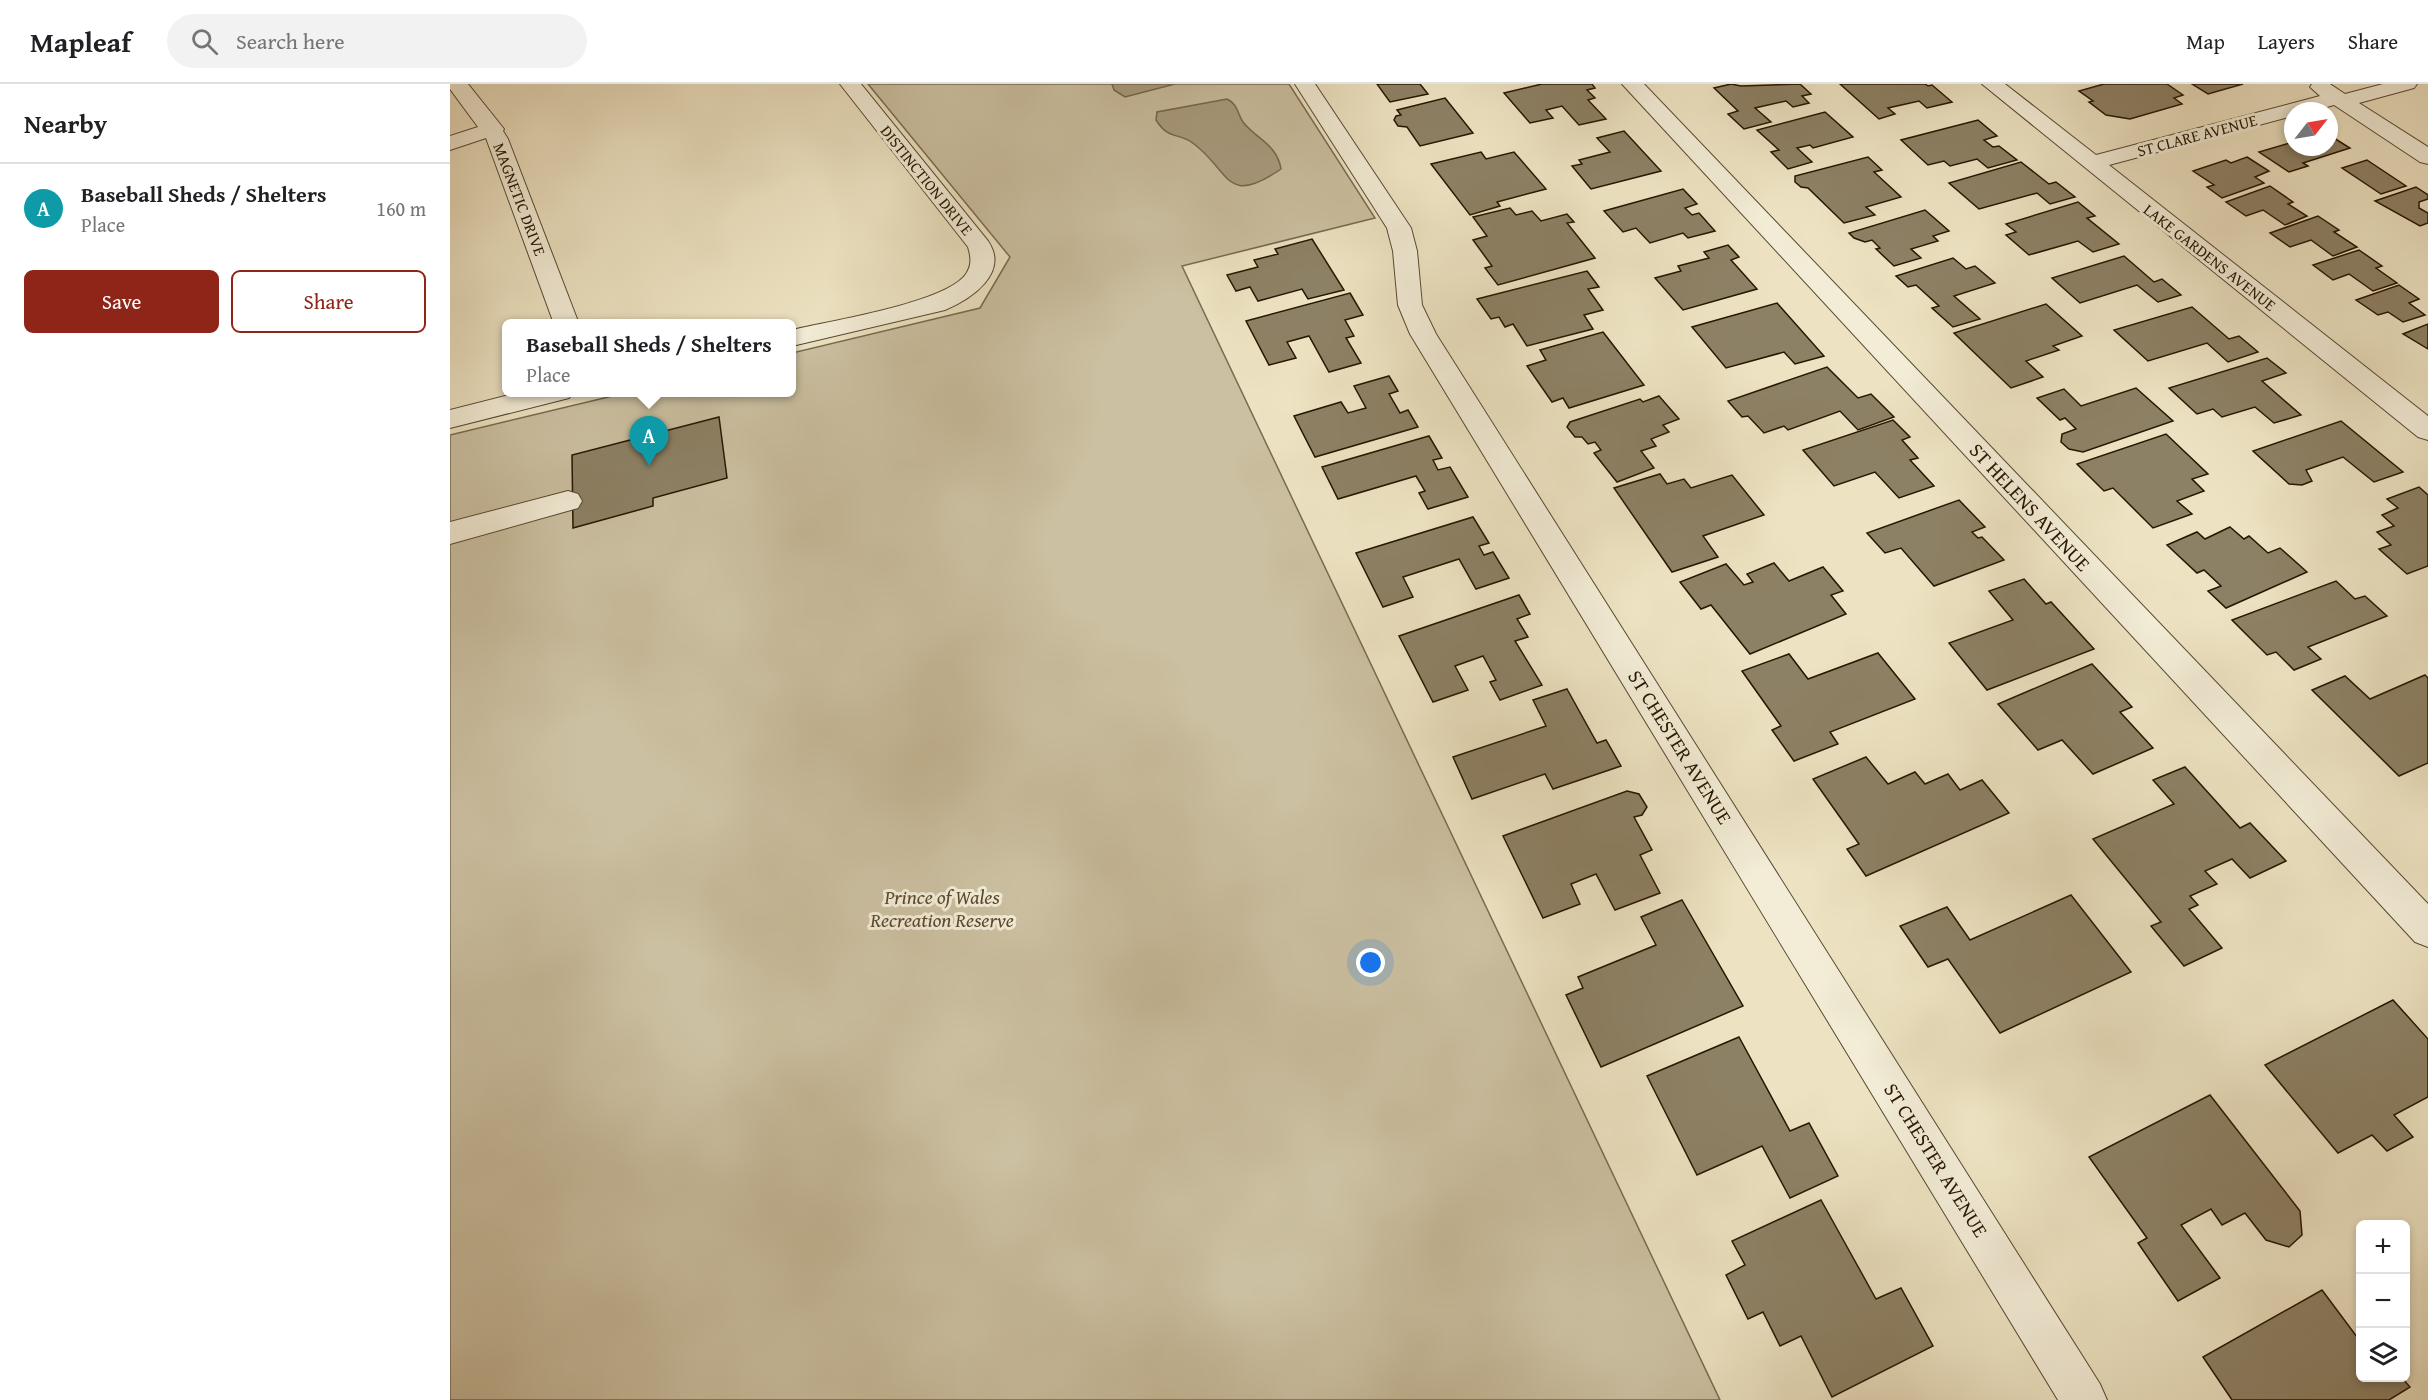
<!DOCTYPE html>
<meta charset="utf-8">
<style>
:root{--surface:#fff;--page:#f2f2f2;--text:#202124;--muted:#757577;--line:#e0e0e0;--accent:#8f2418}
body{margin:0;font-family:"Gentium Book Plus",serif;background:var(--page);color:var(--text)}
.controls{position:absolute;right:18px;bottom:18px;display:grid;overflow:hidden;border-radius:9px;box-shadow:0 3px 9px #0003}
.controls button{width:54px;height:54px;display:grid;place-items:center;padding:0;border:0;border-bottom:2px solid var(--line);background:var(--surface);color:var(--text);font:30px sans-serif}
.compass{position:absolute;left:1834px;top:18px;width:54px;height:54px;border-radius:50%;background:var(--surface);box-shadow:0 3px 9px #0003;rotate:59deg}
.you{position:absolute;left:921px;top:879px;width:21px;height:21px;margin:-15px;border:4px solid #fff;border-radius:50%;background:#1a73e8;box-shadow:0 0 0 9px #1a73e833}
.badge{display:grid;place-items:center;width:39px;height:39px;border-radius:50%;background:var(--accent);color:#fff;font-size:20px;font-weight:700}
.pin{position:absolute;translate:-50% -50px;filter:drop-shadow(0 2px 3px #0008)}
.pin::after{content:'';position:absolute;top:32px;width:21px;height:18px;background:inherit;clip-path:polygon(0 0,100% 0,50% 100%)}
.popup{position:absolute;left:52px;top:235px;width:294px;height:78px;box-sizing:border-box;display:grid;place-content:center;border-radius:9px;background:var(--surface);filter:drop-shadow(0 2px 4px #0005);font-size:20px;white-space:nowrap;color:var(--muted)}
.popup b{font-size:22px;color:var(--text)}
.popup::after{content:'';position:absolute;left:50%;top:100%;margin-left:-12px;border:12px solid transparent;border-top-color:var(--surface)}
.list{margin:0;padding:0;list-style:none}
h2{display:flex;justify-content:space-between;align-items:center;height:78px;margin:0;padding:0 24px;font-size:26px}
h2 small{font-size:20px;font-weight:400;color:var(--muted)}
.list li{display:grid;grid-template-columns:39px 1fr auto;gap:18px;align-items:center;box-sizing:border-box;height:90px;padding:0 24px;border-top:2px solid var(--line)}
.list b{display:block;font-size:22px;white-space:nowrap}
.list p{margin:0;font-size:20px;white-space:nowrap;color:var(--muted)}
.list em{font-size:20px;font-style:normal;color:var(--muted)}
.actions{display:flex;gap:12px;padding:18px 24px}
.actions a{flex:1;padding:14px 0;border:2px solid var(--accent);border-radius:9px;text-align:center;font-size:21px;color:var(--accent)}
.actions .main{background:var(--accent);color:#fff}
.icon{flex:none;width:33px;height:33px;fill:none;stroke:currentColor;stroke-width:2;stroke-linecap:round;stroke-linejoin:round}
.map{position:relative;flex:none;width:1978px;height:1316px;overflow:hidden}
header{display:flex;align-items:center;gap:36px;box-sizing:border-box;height:84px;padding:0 30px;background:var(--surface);border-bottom:2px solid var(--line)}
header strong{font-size:28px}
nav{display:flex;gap:33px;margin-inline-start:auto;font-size:21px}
.search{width:420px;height:54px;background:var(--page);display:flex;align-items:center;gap:15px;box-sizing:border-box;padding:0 21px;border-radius:33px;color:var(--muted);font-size:22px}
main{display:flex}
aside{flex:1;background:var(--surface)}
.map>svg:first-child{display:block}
.green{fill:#cbc0a1;stroke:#786b51;stroke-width:1.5}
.water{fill:#a99d80;stroke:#75674d;stroke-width:1.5}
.building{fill:#8d8165;stroke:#261601;stroke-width:1.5}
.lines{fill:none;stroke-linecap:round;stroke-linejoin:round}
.minor-casing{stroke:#584931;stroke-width:2}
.minor{fill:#f3edd7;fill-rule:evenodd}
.labels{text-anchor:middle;stroke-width:6;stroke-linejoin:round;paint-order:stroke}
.far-street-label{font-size:16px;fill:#261601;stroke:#f3edd7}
.street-label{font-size:20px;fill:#261601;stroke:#f3edd7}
.park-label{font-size:20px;font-style:italic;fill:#584931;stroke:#f3edd7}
</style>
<header>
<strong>Mapleaf</strong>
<div class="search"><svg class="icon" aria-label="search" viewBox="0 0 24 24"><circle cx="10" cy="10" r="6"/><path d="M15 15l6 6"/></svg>Search here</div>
<nav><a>Map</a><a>Layers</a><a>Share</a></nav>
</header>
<main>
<aside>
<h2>Nearby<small></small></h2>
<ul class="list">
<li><span class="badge" style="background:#0f9aa8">A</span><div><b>Baseball Sheds / Shelters</b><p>Place</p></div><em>160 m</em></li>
</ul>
<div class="actions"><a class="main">Save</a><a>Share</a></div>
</aside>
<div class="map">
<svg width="1978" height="1316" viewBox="0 0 1978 1316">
<rect width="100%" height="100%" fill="#ede3c2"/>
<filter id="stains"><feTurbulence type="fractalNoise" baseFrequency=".00333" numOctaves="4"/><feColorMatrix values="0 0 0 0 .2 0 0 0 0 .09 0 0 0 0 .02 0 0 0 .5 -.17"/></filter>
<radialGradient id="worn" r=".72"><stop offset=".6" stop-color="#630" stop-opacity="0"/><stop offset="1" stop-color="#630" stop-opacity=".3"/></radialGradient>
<polygon class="green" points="418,0 839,0 925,134 732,182 1270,1316 0,1316 0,351 175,309 342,308 342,269 530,224 560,173"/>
<g class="water">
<polygon points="662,0 725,0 675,13 664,6"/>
<path d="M777 15C788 20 787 29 793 38 806 55 827 60 831 85 775 123 781 88 744 60 730 48 719 57 706 36L707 28Z"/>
</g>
<g class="building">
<polygon points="927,0 970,0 978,10 940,18"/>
<polygon points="1092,0 1142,0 1145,4 1137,6 1145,14 1138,16 1156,35 1129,41 1112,22 1096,26 1103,34 1080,39 1054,9"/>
<polygon points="1281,0 1291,2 1350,0 1361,10 1352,12 1359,19 1343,23 1336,17 1305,24 1321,38 1294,45 1278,30 1288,27 1264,4"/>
<polygon points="1390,0 1475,0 1478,2 1482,1 1502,18 1477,24 1469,17 1438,24 1445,30 1429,35"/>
<polygon points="1654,0 1717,0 1733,11 1724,14 1732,20 1680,35 1656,31 1639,18 1643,17 1629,7"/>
<polygon points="1742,0 1793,0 1758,10"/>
<polygon points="995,14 1023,49 970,62 957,43 948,42 944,36 946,32 951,31 947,26"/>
<polygon points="1375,28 1403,53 1363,64 1360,61 1347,64 1362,78 1338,85 1321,68 1329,66 1307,46"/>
<polygon points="1528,36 1547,52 1534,56 1543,63 1549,62 1567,76 1538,84 1527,75 1500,82 1494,77 1478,81 1451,56"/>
<polygon points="1174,47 1211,87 1141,105 1122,82 1132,80 1129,76 1160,68 1147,54"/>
<polygon points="1879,51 1900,64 1853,79 1858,82 1839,88 1809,68 1843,58 1843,63 1879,63"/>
<polygon points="1031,68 1036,75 1064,68 1096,105 1047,118 1050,122 1020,131 981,80"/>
<polygon points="1418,73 1432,86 1424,88 1451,113 1416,123 1425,131 1394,139 1358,104 1351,103 1345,98 1345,92"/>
<polygon points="1797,73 1819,87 1805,93 1814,99 1772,114 1757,103 1764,101 1743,87 1776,76 1781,79"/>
<polygon points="1917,76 1956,102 1931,110 1892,84"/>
<polygon points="1571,78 1599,100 1606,98 1625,113 1600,120 1587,109 1529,125 1499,99"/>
<polygon points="1820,102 1843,118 1838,120 1857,132 1835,141 1813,126 1796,132 1776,118"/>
<polygon points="1966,103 1978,111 1978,115 1969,118 1969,124 1978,129 1978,139 1970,142 1925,117"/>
<polygon points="1233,105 1247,120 1235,124 1242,131 1249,129 1265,147 1238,154 1233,149 1200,159 1186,144 1173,148 1154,127"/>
<polygon points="1628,118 1645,132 1637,134 1669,160 1643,168 1628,157 1579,171 1556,151 1566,148 1556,140"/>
<polygon points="1060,124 1066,131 1082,127 1091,137 1117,130 1124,138 1117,139 1145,174 1048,201 1035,184 1042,182 1023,156 1037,152 1023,133"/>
<polygon points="1475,126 1499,147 1483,152 1488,157 1461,165 1471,174 1444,182 1426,165 1430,164 1422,156 1415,158 1404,154 1399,149"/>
<polygon points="1868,132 1889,146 1884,148 1907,163 1883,172 1861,156 1840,163 1820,149"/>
<polygon points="862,155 894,206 858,215 852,205 808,217 800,203 786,207 777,191 808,183 804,176 828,170 825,165"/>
<polygon points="1278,161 1289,173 1281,176 1307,205 1233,226 1205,194 1231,187 1228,182 1259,174 1254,168"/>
<polygon points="1909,166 1932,182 1926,184 1947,199 1923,207 1899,190 1883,196 1863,181"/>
<polygon points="1674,172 1704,198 1712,195 1731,211 1708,218 1687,201 1630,219 1602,194"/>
<polygon points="1503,174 1516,185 1525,182 1545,199 1504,212 1530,235 1503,243 1482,224 1489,222 1466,201 1458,203 1446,192"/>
<polygon points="1137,187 1149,203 1138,205 1153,226 1134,231 1143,245 1077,262 1063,240 1055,243 1049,233 1041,235 1027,215"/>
<polygon points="1949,201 1969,215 1959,219 1975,231 1953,238 1938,228 1928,231 1906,216"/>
<polygon points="900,209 913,231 895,236 904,252 896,254 911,279 879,288 859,252 837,258 846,274 819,281 796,237"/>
<polygon points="1327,219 1374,272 1345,280 1334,268 1276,284 1242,243"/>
<polygon points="1596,220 1632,252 1603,262 1609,266 1576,277 1593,293 1561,304 1504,249"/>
<polygon points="1742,223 1779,255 1789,252 1808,268 1778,278 1757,259 1698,277 1664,246"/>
<polygon points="1978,240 1978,265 1953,250"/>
<polygon points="1153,248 1194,301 1119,324 1113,314 1102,318 1077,282 1096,276 1090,266"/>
<polygon points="1817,274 1836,289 1812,297 1851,331 1824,339 1805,323 1772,333 1763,325 1747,330 1719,304"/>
<polygon points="1377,283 1408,314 1421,310 1444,333 1408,346 1390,327 1338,346 1334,342 1314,349 1298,332 1292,333 1278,317"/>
<polygon points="939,292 948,307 939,310 950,329 958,326 968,343 865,373 844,332 891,318 898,329 916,324 904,302"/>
<polygon points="1686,304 1723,337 1633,368 1619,365 1611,358 1612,350 1626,345 1615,334 1610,336 1587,314 1614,305 1631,322"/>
<polygon points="1209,312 1229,335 1213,341 1219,348 1201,355 1206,362 1191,367 1204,384 1167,398 1144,369 1151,366 1145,358 1138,360 1132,353 1125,353 1117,343 1120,338 1190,315 1193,318"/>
<polygon points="269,333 277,394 203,414 203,422 123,444 122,371"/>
<polygon points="1443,336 1460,353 1452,356 1468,374 1460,376 1484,402 1449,414 1425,388 1384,402 1353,366"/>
<polygon points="1891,337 1953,388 1924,398 1893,373 1856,386 1862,397 1852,401 1839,400 1803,367"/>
<polygon points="1716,350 1758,390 1742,395 1754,407 1727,417 1742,430 1703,444 1663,404 1654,407 1627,380"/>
<polygon points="979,352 992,374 983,376 988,386 1000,383 1018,413 978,425 969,409 975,407 966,392 888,415 872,383"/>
<polygon points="1210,390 1217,400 1234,395 1241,404 1282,391 1314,431 1253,452 1268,473 1222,488 1164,404"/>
<polygon points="1969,403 1978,411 1978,482 1957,490 1929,465 1941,461 1927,448 1944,442 1932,431 1948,424 1937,415"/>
<polygon points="1509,416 1535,443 1522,448 1528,454 1532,453 1554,476 1484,502 1451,464 1435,469 1417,449"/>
<polygon points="1023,433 1039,459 1029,462 1034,471 1043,468 1059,494 1026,505 1009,475 953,493 963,513 933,523 906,469"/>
<polygon points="1780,443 1794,455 1799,452 1818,469 1830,464 1857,488 1776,524 1758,507 1771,502 1754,486 1747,489 1717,461 1747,448 1755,455"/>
<polygon points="1324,479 1339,497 1373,483 1393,507 1381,511 1396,530 1300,570 1261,521 1251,525 1230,498 1276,480 1294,501 1303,498 1297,490"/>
<polygon points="1574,495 1596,520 1601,518 1644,565 1537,606 1499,559 1563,536 1539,507"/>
<polygon points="1886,497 1905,515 1915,512 1937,532 1858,563 1871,575 1844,586 1826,568 1817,571 1782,536"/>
<polygon points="1069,511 1080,530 1067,535 1078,553 1065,557 1092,601 1050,616 1040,598 1046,596 1033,572 1005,582 1018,606 983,618 949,552"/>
<polygon points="1428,569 1465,615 1380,648 1388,660 1344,677 1322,646 1331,642 1292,587 1339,570 1358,595"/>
<polygon points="1642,580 1682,623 1670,628 1703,664 1643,690 1612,656 1588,666 1548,620"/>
<polygon points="1975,591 1978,594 1978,679 1949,692 1862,606 1895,592 1920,615"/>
<polygon points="1117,605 1147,659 1156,656 1171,682 1103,705 1095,690 1022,715 1003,673 1096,642 1083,616"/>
<polygon points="1416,673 1438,700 1465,688 1475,700 1498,690 1510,706 1532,696 1559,729 1416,792 1397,765 1409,760 1363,695"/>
<polygon points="1735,683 1790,744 1800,739 1836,777 1800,794 1782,775 1755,787 1767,800 1740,812 1748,821 1739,825 1772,864 1734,882 1701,842 1711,838 1643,755 1724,720 1703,696"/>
<polygon points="1177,707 1189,710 1197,723 1192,731 1184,733 1202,766 1190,771 1210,809 1165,826 1146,790 1121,800 1130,820 1093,834 1053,752"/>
<polygon points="1621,811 1681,888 1550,949 1498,875 1478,883 1450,842 1497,823 1520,856"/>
<polygon points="1232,816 1293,922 1151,983 1116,911 1133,904 1128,893 1206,861 1191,833"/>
<polygon points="1943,916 1978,955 1978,1013 1944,1031 1963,1053 1937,1067 1922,1051 1888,1069 1815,981"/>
<polygon points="1289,953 1340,1047 1359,1039 1388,1092 1340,1114 1312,1062 1247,1091 1197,992"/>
<polygon points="1760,1011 1850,1127 1852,1151 1839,1163 1816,1156 1795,1129 1772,1141 1761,1125 1731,1141 1770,1194 1728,1217 1688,1159 1697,1154 1639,1073"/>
<polygon points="1371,1116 1426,1215 1451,1204 1483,1262 1382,1313 1351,1252 1330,1262 1313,1228 1298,1235 1276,1191 1295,1181 1282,1157"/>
<polygon points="1872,1206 1910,1257 1910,1294 1952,1294 1960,1303 1939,1316 1782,1316 1753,1273"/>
</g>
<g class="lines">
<defs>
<g id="minor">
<polygon points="0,0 18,0 54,45 53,47 58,55 129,240 104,240 36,54 0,66 0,52 28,43 0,5"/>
<path d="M390 0H411L538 157C560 189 521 215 495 226L342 262V246C379 237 496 219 516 190 522 181 521 173 518 163Z"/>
<polygon points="845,0 865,0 961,144 967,167 972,221 986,250 1650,1300 1657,1316 1608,1316 960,250 948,221 943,167 937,144"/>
<polygon points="1172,0 1194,0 1978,820 1978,863 1965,858"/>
<polygon points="1532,0 1555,0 1646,71 1870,12 1860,3 1862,0 1880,0 1895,10 1933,0 1967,0 1964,4 1909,19 1978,63 1978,80 1970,78 1884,21 1863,27 1843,27 1843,32 1659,81 1978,332 1978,356 1968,353"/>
<polygon points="71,308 123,308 119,314 0,344 0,326"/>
<polygon points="118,407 128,410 132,417 128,424 0,460 0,438"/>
</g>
</defs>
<use href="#minor" class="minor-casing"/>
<use href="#minor" class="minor"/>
</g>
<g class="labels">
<g class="far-street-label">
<text transform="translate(1747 51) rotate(-15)" y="6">ST CLARE AVENUE</text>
<text transform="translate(477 96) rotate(51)" y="6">DISTINCTION DRIVE</text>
<text transform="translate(70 115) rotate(69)" y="6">MAGNETIC DRIVE</text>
<text transform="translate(1760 173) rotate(38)" y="6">LAKE GARDENS AVENUE</text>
</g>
<g class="street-label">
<text transform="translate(1580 423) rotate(47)" y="7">ST HELENS AVENUE</text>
<text transform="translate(1230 663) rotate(58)" y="7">ST CHESTER AVENUE</text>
<text transform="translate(1486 1076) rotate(58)" y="7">ST CHESTER AVENUE</text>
</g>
<g class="park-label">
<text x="492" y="820">Prince of Wales<tspan x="492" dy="23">Recreation Reserve</tspan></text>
</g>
</g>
<rect width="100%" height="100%" filter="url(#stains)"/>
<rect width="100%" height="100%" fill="url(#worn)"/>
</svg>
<div class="controls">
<button>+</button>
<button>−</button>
<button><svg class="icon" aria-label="layers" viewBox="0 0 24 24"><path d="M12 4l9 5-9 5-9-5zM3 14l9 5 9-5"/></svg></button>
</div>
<svg class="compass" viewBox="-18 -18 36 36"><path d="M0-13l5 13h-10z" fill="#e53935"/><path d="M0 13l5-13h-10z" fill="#757577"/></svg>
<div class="you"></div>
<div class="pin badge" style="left:199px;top:382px;background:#0f9aa8">A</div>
<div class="popup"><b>Baseball Sheds / Shelters</b>Place</div>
</div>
</main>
